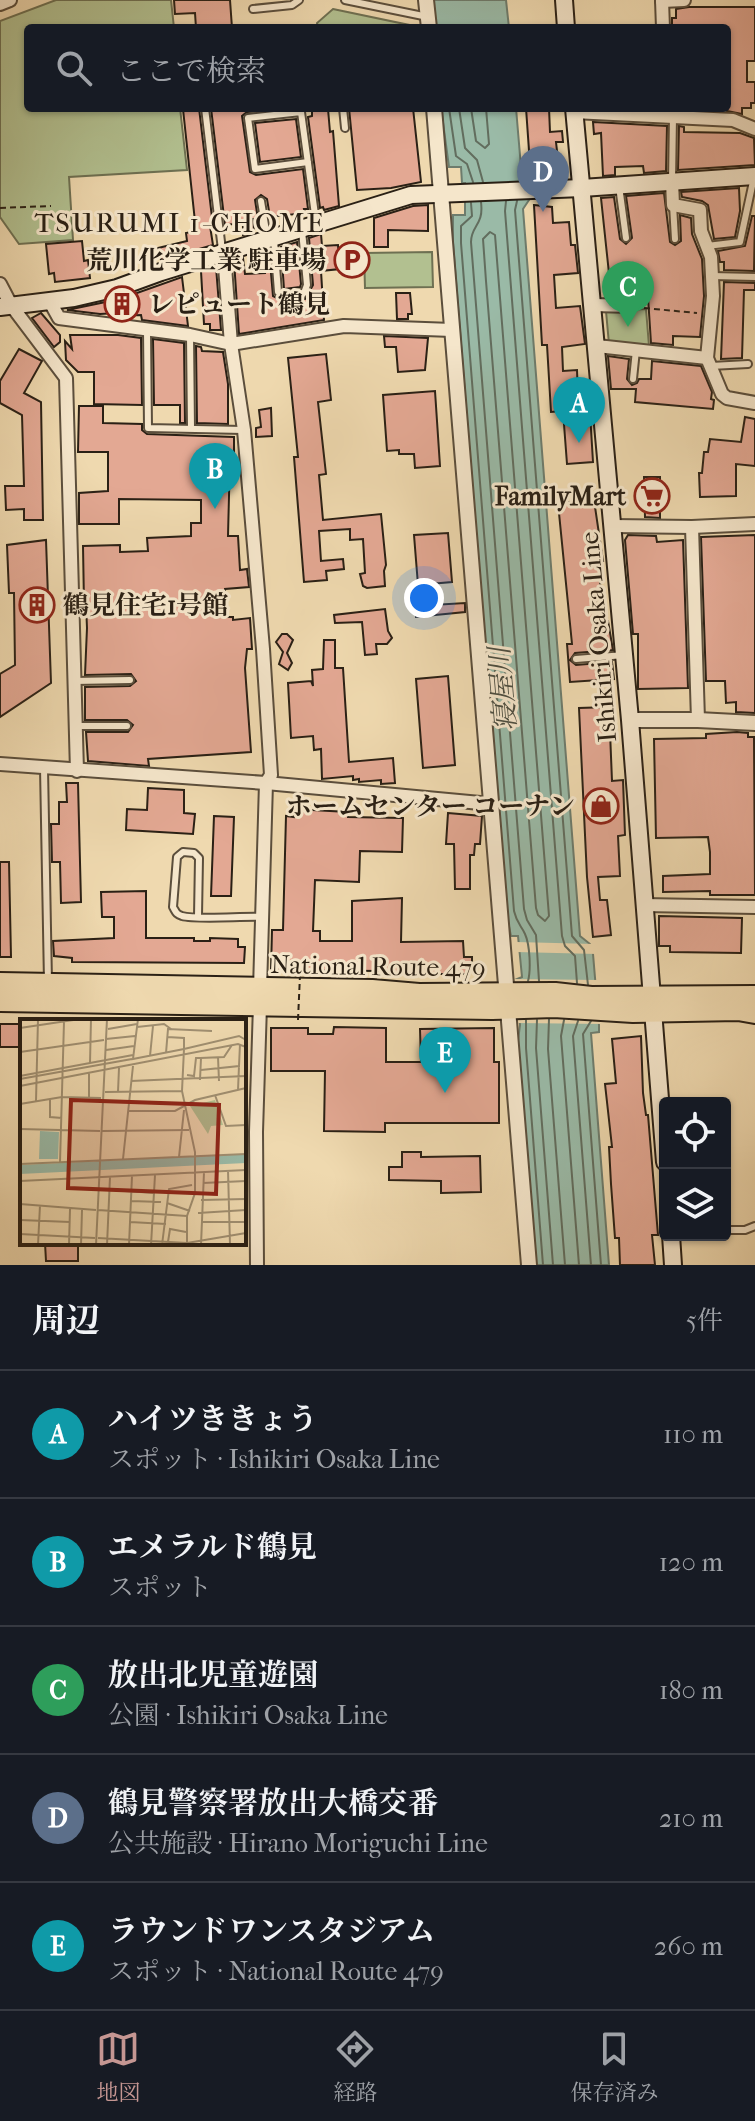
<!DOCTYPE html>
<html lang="ja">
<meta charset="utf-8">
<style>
:root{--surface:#171b24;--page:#242831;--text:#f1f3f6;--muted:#9ea1a6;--line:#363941;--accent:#c59692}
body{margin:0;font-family:"IM FELL French Canon","Noto Serif JP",serif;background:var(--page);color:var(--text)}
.controls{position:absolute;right:24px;bottom:24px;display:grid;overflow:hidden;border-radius:8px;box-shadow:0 2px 6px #0004}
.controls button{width:72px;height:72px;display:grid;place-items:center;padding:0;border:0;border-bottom:2px solid var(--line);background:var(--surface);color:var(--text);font:40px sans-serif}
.you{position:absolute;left:424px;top:598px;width:28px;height:28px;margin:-20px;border:6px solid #fff;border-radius:50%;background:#1a73e8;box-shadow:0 0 0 12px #1a73e833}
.badge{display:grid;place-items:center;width:52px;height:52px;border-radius:50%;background:var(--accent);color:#fff;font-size:26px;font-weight:700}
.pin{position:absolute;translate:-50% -66px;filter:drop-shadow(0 2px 4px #0008)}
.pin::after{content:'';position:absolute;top:42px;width:28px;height:24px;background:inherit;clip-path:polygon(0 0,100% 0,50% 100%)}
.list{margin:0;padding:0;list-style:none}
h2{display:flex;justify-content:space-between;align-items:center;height:104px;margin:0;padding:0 32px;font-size:34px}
h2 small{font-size:26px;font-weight:400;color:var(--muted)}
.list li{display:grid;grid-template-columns:52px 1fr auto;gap:24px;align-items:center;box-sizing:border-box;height:128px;padding:0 32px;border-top:2px solid var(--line)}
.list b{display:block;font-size:30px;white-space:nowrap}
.list p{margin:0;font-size:26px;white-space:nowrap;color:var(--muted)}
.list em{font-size:26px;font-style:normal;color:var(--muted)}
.icon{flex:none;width:44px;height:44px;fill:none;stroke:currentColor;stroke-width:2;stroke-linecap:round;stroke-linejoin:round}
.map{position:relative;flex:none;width:755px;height:1265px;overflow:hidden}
.search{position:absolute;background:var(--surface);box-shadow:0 2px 6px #0004;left:24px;right:24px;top:24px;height:88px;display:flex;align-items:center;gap:20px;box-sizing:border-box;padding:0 28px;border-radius:8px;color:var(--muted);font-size:30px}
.sheet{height:744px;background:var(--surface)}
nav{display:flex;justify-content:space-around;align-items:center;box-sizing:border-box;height:112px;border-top:2px solid var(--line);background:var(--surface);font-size:22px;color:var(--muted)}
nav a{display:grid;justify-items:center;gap:4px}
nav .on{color:var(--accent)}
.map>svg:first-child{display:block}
.green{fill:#b2c090;stroke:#6e7052;stroke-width:2}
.water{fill:#9abaa7;stroke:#6d7c6d;stroke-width:2}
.pier{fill:#efd9af}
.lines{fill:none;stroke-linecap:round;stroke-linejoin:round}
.shore{stroke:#626d5e;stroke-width:2}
.building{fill:#e3a893;stroke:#2a2015;stroke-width:2}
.service-casing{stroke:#5b4e3c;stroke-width:10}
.minor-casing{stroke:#5b4e3c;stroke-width:16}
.tertiary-casing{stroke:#5b4e3c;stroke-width:18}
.secondary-casing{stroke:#2a2015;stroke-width:20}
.trunk-casing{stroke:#2a2015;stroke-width:24}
.path{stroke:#2a2015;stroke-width:2;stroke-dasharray:6 4;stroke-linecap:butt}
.service{stroke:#f5e6cb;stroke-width:6}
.minor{stroke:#f5e6cb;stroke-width:12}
.tertiary{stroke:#f5e6cb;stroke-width:14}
.secondary{stroke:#f5e6cb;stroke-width:16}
.trunk{stroke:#efd9af;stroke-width:20}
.path-bridge{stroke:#2a2015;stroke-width:2;stroke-dasharray:6 4;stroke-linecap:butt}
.labels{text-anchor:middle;stroke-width:6;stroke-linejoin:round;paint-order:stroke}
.poi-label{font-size:26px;font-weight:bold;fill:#2a2015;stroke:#f5e6cb;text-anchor:end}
.street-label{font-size:26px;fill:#2a2015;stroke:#f5e6cb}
.neighbourhood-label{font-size:28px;letter-spacing:2px;fill:#2a2015;stroke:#f5e6cb}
.water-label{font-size:28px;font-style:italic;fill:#4c4e41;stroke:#f5e6cb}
.inset-road{fill:none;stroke:#a08f71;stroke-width:2}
.view{fill:#8f2418;fill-opacity:0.15;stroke:#8f2418;stroke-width:4}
.inset-edge{fill:none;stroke:#2a2015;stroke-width:4}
</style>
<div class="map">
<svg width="755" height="1265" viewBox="0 0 755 1265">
<rect width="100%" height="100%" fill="#efd9af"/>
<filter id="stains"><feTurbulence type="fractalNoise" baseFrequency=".0025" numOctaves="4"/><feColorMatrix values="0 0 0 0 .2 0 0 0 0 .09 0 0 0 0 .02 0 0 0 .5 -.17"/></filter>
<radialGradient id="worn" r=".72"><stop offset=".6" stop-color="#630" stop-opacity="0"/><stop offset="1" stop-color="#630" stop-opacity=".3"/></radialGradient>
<g class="green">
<polygon points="56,0 171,0 174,28 28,28 28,108 180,108 187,170 69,177 73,240 19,244 0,217 0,21"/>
<polygon points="333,9 414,26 415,28 318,28 317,23"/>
<polygon points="432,252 433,287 365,288 364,253"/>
<polygon points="646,309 649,346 609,344 606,311"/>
</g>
<g class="water">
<polygon points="432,0 506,0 509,28 434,28"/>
<polygon points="441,108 516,108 522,179 531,197 523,209 580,936 590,944 593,954 599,1025 599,1032 591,1033 609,1265 536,1265 517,1048 520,1025 515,980 522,977 518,936 511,936 506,912 453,243 453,215 465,215 465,183 462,183 461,167 449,167"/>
</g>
<g class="pier">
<polygon points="516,942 594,944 597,954 516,952"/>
<polygon points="514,979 599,980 603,1024 518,1023"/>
</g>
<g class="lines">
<g class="shore">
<polyline points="449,108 456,156 467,164 473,182"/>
<polyline points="459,108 465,148 477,160 483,182"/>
<polyline points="471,108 476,141 485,148 489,144 486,108"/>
<polyline points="506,201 505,211 562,936 565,946 575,956 577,983"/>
<polyline points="517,201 515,210 572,936 584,950 588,985"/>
<path d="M481 202C484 226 471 225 471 242L524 909 527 920 536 935 539 981"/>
<path d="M471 203 472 216 461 226V243L514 911C517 924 521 925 525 934 530 945 531 970 528 981"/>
<polygon points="490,232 495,235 549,916 545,921 538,915 536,908 486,281 483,239"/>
<polyline points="549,1019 548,1049 565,1265"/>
<polyline points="526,1020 526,1048 543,1265"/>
<polyline points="537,1020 536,1048 553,1265"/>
<polyline points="564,1020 561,1036 579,1265"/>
<polyline points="578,1021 573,1036 591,1265"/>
<polyline points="591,1021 583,1034 601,1265"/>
</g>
</g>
<g class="building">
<polygon points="174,0 230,0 232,28 196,28 195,13 175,14"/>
<polygon points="689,7 755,7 755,61 747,61 747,82 755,82 755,103 751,103 751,108 742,108 742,114 727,111 727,28 672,28 672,18 676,18 676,9"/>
<polygon points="199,108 213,226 210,226 213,245 161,260 158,248 187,241 186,233 196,231 183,109"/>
<polygon points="211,108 258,108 258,111 247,112 242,116 250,172 256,175 303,169 308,209 304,209 305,213 270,217 267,199 261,195 255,200 258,219 253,219 254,232 243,235 243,223 225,225"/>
<polygon points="349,108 413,108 421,182 391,188 357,190"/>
<polygon points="526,108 549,108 550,132 562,131 563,142 556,142 557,151 554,151 555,178 531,179"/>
<polygon points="328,109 330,132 333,131 339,206 324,210 323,207 320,208 308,117 312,116 312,111"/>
<polygon points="296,119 301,157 260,162 255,123"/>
<polygon points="593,122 667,126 666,171 644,173 643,166 615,167 615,175 603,176 601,133 594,134"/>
<polygon points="679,126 684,127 684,132 740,133 754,138 755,165 678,170"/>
<polygon points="739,188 740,211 735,237 714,239 708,205 702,201 682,197 681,192"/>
<polygon points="664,193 670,242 675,245 681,241 680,215 691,218 692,234 702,259 704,296 700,337 673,336 673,345 651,343 648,297 607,296 606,283 610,283 601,198 614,197 620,239 626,244 632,238 626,196"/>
<polygon points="428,205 428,231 388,230 388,247 374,247 374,218 413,206"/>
<polygon points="534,205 552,207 553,223 569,222 571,245 575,245 578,273 554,275 556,308 580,306 585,344 562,347 563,371 577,370 578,397 589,396 593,462 567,464 563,411 551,412 547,345 542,345"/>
<polygon points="752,216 755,216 754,271 724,270 724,262 720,262 718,251 745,246"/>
<polygon points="321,234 322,246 338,245 340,269 321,271 324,320 239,334 234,261 243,258 245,274 265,273 264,252 269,250 273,296 283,301 305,299 313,285 309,238"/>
<polygon points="82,241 84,261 88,260 90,278 55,282 54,273 49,274 46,244"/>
<polygon points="297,242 301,284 300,287 284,289 281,247"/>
<polygon points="216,267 221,330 210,330 210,324 204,324 201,271"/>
<polygon points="182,277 188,326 142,320 141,315 118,316 117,313 100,314 67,310 120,299"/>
<polygon points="724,282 755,283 755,290 744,290 742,358 721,359"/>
<polygon points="396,293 410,293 412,314 408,314 408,319 397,319"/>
<polygon points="41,313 60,335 60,342 54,347 32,318"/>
<polygon points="70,335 118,335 141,338 142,405 94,404 94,372 78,372 66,360 65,341 72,349"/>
<polygon points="384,336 428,338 425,370 398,372 396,347 385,347"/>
<polygon points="153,339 184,343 185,423 180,423 180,405 154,405"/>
<polygon points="196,346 201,347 202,351 223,352 228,384 228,424 197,423"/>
<polygon points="19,349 42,361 24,393 41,402 43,520 24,520 24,509 6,510 5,486 24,486 22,415 0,403 0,381"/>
<polygon points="326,354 331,400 318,402 326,474 319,475 323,520 381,514 386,565 384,571 385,586 367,588 363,586 360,574 365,573 363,539 350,540 350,529 319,531 321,561 343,559 344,569 326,571 327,580 304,582 294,457 298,457 288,358"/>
<polygon points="608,356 629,359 627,379 632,385 637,383 639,379 651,379 652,361 701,366 712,392 711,399 714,400 713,409 635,402 636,389 611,389"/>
<polygon points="435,391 440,466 415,468 414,454 399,454 399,450 387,451 383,395"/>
<polygon points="79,406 103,406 103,423 142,424 142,430 147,434 234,437 234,456 230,456 228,536 238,536 240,570 247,569 249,587 225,589 226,617 233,617 233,620 250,618 252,649 247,649 245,668 251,752 148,759 149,766 88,761 86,732 128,732 133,725 127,720 85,720 85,687 130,686 136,681 131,674 85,675 87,628 86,604 84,604 83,546 120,545 120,552 148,551 147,538 191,536 191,523 201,523 201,500 119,499 119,524 79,524 79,493 108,491 108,452 78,452"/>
<polygon points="271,408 272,436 256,437 256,428 261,427 259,410"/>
<polygon points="745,417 755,419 755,466 736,464 736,496 700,497 699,473 702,473 704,452 708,452 710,439 741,442"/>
<polygon points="644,477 660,477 660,518 645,517"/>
<polygon points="594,500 603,561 599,561 601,599 596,600 597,622 608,621 613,650 575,653 570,660 576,665 612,662 614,679 570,682 567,644 572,644 558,503"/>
<polygon points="448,533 452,582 418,585 414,535"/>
<polygon points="628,535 656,536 657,542 683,540 688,688 638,689 638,634 633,634 625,540"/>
<polygon points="755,535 755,713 736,712 736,702 726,703 725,681 706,681 701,537"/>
<polygon points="46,540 51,683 0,717 0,674 15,665 14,593 9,593 7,545"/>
<polygon points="465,603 465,612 416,617 416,606"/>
<polygon points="385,609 388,631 392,638 387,644 376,644 377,654 365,655 362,622 335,623 334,615"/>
<polygon points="282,634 287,634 293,640 287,653 292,663 288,670 279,664 283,652 276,642"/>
<polygon points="324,640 335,640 335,668 343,668 349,762 393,758 395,783 381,784 381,780 359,782 359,779 353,780 353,776 322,779 321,749 314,750 313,736 291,738 288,683 311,681 313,686 312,670 323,669"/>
<polygon points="448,676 455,765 423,768 416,679"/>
<polygon points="609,707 612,781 623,780 625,835 618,836 620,876 598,877 600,900 607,900 611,935 593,937 587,877 579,708"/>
<polygon points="737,732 748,733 748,737 754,737 755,895 710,895 710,891 663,892 663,876 710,874 710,852 708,837 656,838 654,739 706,738 706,734"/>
<polygon points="66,783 78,783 81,902 61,903 60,862 52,862 51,824 59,824 59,802 67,802"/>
<polygon points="148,788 184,790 184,813 195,814 193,834 126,830 127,809 147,810"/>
<polygon points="294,809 348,812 348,817 403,818 402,852 360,851 359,882 315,880 313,931 320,931 320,941 352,941 352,901 402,898 401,942 463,941 464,957 472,957 472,965 465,974 380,974 380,971 271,970 272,930 283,930 286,816 294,817"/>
<polygon points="448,813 482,816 480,844 475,844 474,855 470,855 470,889 455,889 454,844 446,844"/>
<polygon points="214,816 234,817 231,896 211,896"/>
<polygon points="0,862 9,862 11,957 0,957"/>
<polygon points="146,891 146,938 194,938 194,941 210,941 210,938 238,939 238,947 245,947 244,963 72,962 72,958 54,956 53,941 114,938 114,917 102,917 101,892"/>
<polygon points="659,916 742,918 741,953 670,952 670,946 659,946"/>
<rect x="0" y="1024" width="21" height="23"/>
<polygon points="334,1027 386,1028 386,1062 421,1062 420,1029 494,1028 494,1062 499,1062 499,1123 385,1123 385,1132 324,1131 325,1071 271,1071 271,1028 308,1028 308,1034 333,1034"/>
<polygon points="641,1036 643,1093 646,1115 648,1115 658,1235 652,1235 655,1265 620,1265 619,1238 615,1238 611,1184 609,1147 612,1147 605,1084 616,1083 612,1039"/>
<polygon points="402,1152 421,1152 421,1157 480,1156 481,1192 441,1193 441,1181 389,1180 389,1167 402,1167"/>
<polygon points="45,1243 78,1243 78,1261 46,1261"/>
</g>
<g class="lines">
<defs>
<g id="service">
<polyline points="345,0 428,17"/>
<polyline points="253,9 292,5 299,0"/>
<polyline points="205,108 222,250"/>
<polyline points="343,108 345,128"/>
<polyline points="308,162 255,169 248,118 301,112 316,222"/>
<polyline points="672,181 673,117"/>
<polyline points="619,186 626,238"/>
<polyline points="261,201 267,237"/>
<polyline points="673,205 675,239"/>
<polyline points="274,240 278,292 283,295 304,293 307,285 302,230"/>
<polyline points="707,246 740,242 754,177"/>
<polyline points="712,276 755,277"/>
<polyline points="147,330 148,428 243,430"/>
<polyline points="190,336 191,428"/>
<polyline points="711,366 748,364"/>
<polyline points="633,379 636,350"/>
<polyline points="576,659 624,655"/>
<polyline points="74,681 130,680"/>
<polyline points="75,726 127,726"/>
<polyline points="44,768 48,982"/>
<path d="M198 916 199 858 194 853 183 852 177 857 173 907C176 912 176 914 182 916 197 920 244 916 262 917"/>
<polyline points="725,1230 745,1230 755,1226"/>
</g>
<g id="minor">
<polyline points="662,0 663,28"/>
<polyline points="662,1 684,0"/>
<polyline points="0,4 10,0"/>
<polyline points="574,112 733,120 755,129"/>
<polyline points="672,181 673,205 700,210 701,231 711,257 713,296 707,358 722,394 727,398 755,403"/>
<polyline points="224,254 231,344 244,430 263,649 271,775 266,783 260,989"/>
<polyline points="0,284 11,305 66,378 77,771"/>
<polyline points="49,300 59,318 190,335 231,344 344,326 452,330"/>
<polyline points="594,305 630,306"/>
<polyline points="597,346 707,358"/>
<polyline points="613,526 692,527 755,524"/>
<polyline points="692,527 698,720"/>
<polyline points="0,764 266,783 491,804"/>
<polyline points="644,905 755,907"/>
<polyline points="257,1265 256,1132 260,1005"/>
</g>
<g id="tertiary">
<polyline points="426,0 429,28"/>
<polyline points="434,108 529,1265"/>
<polyline points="630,720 698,720 755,723"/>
</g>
<g id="secondary">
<polyline points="564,0 566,28"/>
<polyline points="574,108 630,720 665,1162"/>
<polyline points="0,307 74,298 117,288 161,272 411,195 582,188 755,176"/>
<polyline points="671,1235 673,1265"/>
</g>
<g id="trunk">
<polyline points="0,983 372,990 419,994 555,993 591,997 755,996"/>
<polyline points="0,1001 492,1009 554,1007 633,1012 738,1010 755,1013"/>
</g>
</defs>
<use href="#service" class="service-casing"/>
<use href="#minor" class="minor-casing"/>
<use href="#tertiary" class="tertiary-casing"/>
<use href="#secondary" class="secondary-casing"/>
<use href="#trunk" class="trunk-casing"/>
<g class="path">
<polyline points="0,208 51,206"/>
<polyline points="644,308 697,313"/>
</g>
<use href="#service" class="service"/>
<use href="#minor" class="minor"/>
<use href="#tertiary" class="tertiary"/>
<use href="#secondary" class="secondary"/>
<use href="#trunk" class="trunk"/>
<polyline class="path-bridge" points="298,1020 300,975"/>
</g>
<defs>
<symbol id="parking-ring" viewBox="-11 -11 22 22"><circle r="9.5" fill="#f5e6cb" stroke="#8f2418" stroke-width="1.5"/><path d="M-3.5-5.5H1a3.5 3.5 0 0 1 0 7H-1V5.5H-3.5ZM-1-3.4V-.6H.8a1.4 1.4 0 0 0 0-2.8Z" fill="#8f2418"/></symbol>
<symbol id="building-ring" viewBox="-11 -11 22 22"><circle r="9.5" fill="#f5e6cb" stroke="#8f2418" stroke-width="1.5"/><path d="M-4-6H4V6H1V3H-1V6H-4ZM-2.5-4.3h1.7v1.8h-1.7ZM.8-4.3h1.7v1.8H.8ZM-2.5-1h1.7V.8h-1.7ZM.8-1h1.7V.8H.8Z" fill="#8f2418"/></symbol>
<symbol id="supermarket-ring" viewBox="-11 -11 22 22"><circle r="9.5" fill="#f5e6cb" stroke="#8f2418" stroke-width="1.5"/><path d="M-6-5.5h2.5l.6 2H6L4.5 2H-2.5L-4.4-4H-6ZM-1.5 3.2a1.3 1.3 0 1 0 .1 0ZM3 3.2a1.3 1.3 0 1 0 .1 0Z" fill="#8f2418"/></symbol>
<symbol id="shop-ring" viewBox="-11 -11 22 22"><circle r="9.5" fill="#f5e6cb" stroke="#8f2418" stroke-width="1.5"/><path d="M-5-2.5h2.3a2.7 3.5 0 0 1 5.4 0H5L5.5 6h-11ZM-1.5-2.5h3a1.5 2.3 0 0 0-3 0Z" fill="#8f2418"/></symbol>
</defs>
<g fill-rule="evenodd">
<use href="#parking-ring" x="332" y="240" width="40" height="40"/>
<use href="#building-ring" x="102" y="284" width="40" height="40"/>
<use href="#supermarket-ring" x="632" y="476" width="40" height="40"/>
<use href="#building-ring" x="17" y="585" width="40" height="40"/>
<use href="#shop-ring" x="581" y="786" width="40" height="40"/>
</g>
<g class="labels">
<g class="poi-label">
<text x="326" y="269">荒川化学工業 駐車場</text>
<text x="148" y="313" text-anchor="start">レピュート鶴見</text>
<text x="626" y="505">FamilyMart</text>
<text x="63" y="614" text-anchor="start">鶴見住宅1号館</text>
<text x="575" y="815">ホームセンター コーナン</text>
</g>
<g class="street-label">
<text transform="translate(598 637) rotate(-95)" y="9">Ishikiri Osaka Line</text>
<text transform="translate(378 966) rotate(1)" y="9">National Route 479</text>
</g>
<g class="neighbourhood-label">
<text x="180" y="232">TSURUMI 1-CHOME</text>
</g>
<g class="water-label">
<text transform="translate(502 689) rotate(-95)" y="10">寝屋川</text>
</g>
</g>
<g transform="translate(20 1019)">
<rect width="226" height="226" fill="#efd9af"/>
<path d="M195 81 203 106 191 107 188 115 170 87Z" fill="#b2c090"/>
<path d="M20 112 39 113 38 140H19ZM226 135V144L0 155V146Z" fill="#9abaa7"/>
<path class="inset-road" d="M118 0 113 40 164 30 162 72 175 133V174L167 197V226M117 8 144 5 151 10M0 9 60 0M88 10 117 5M147 18 164 19V30L219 17 226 21M86 20 115 17M86 31 114 27M0 33 84 21M146 34 148 10 192 12M130 37 133 7M198 38 199 62M70 44 71 0M181 51 219 47 220 25M167 56 174 57 176 39H181M0 57 113 36M0 60 112 40M180 61 181 39 204 38 212 26M111 62 226 57M0 67 218 25 226 28M218 71 219 47M85 73 162 72M98 73 99 49M195 76 206 107 226 106M69 79V53M30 80V98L42 99M16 82 18 0M0 85 42 78 81 79M108 92H155L175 81 226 69M0 110 80 112M82 112 169 111M159 138 164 91M103 140 113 47M40 143 44 3M0 145 226 135M208 151 210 226M0 162 226 151M183 164 226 162M90 171 135 174M181 181 226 180M111 182 141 183M147 184 170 192M0 185 76 191M78 191 167 197M178 194 226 191M0 201 50 203M110 203 146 205M181 203H226M0 215 75 219M78 219 167 224 226 214M148 223 150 210 166 213M18 226 20 186M49 226 50 190M61 226 62 191M76 226 87 0M87 226 90 158M109 226 112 157M131 226 135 156M142 226 149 170 172 166M181 226 184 153"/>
<path class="view" d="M51 81 199 86 196 175 48 169Z"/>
<rect width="226" height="226" class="inset-edge"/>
</g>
<rect width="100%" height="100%" filter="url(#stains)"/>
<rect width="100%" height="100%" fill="url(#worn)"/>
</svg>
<div class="controls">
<button><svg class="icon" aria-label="locate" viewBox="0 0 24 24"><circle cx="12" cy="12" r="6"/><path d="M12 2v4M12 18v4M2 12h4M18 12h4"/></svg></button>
<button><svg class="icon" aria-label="layers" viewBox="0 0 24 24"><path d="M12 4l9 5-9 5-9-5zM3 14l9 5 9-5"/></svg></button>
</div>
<div class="you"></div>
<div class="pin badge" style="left:579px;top:443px;background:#0f9aa8">A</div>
<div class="pin badge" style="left:215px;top:509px;background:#0f9aa8">B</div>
<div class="pin badge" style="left:628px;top:327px;background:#2e9e5b">C</div>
<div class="pin badge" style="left:543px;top:212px;background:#5c6f8a">D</div>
<div class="pin badge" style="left:445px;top:1093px;background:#0f9aa8">E</div>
<div class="search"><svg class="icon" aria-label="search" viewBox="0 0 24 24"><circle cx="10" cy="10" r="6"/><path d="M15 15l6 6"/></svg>ここで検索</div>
</div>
<section class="sheet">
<h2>周辺<small>5件</small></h2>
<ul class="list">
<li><span class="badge" style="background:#0f9aa8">A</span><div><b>ハイツききょう</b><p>スポット · Ishikiri Osaka Line</p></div><em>110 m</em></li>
<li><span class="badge" style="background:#0f9aa8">B</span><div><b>エメラルド鶴見</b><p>スポット</p></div><em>120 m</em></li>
<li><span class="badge" style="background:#2e9e5b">C</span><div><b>放出北児童遊園</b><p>公園 · Ishikiri Osaka Line</p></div><em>180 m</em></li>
<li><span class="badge" style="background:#5c6f8a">D</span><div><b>鶴見警察署放出大橋交番</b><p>公共施設 · Hirano Moriguchi Line</p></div><em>210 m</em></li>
<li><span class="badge" style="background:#0f9aa8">E</span><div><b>ラウンドワンスタジアム</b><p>スポット · National Route 479</p></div><em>260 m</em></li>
</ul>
</section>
<nav>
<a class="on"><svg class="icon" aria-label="map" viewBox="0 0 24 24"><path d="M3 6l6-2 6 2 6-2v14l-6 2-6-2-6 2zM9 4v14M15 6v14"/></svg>地図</a>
<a><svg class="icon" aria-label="directions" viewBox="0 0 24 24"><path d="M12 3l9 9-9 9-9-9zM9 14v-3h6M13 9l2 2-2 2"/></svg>経路</a>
<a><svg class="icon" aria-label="saved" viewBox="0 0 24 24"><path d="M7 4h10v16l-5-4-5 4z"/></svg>保存済み</a>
</nav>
